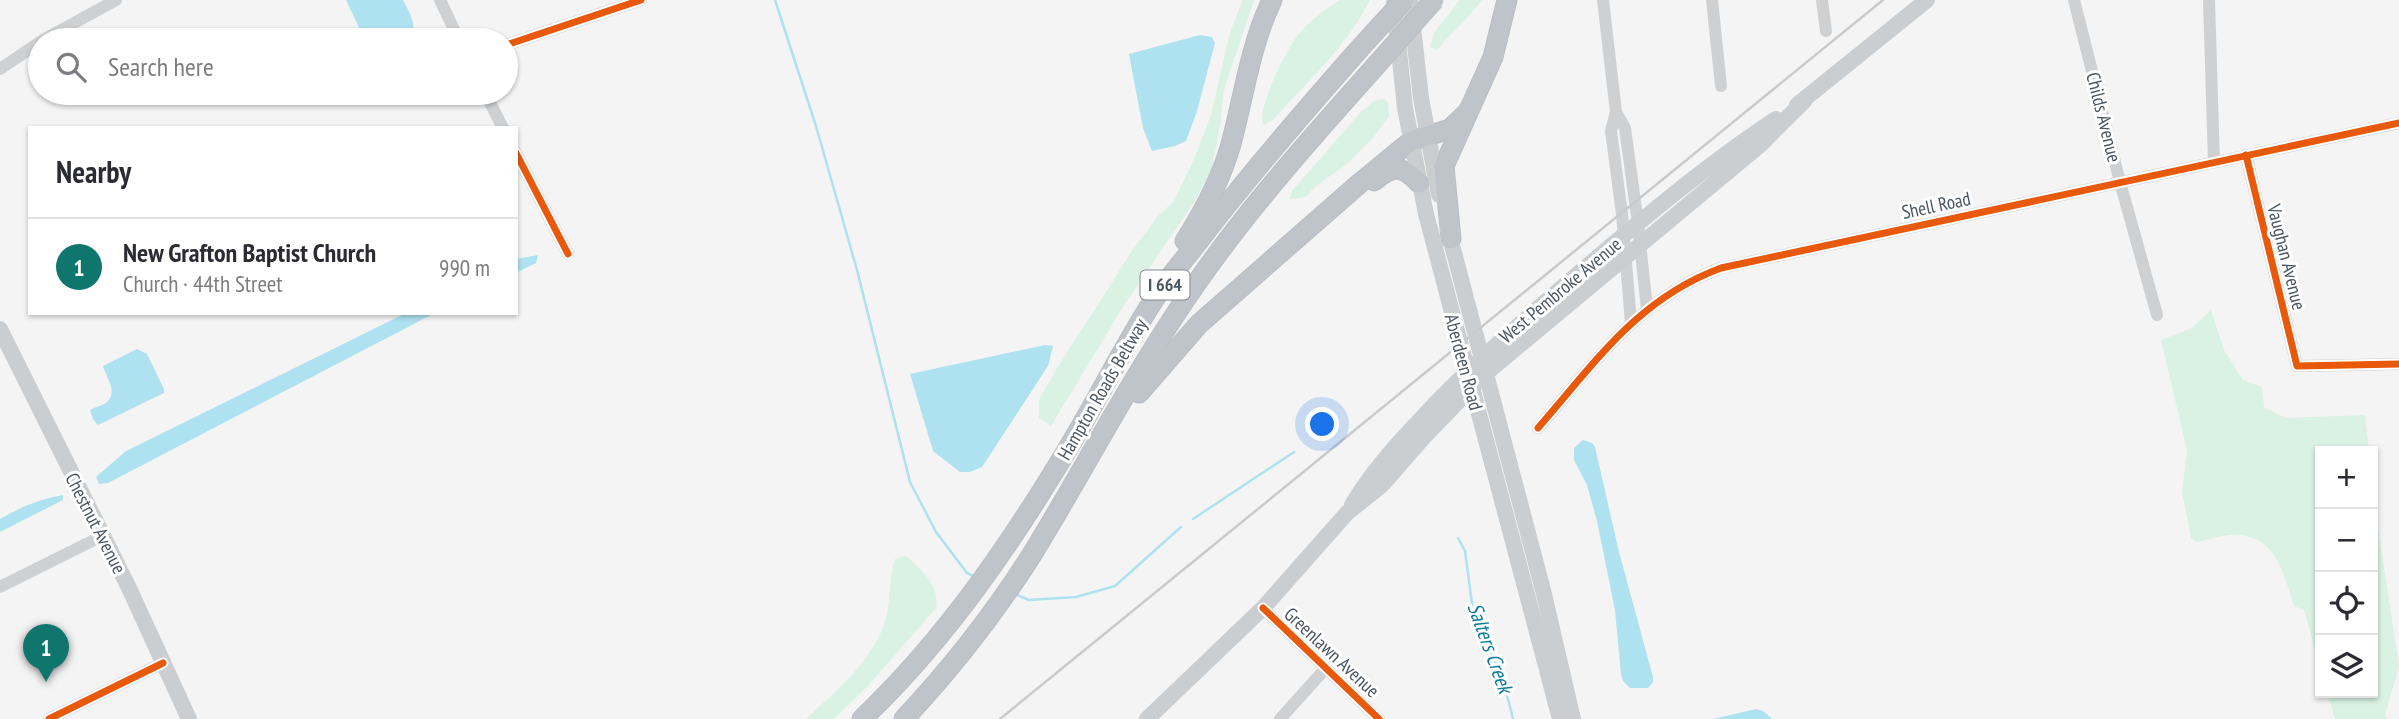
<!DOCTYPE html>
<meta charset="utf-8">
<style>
:root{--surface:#fff;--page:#f7f7f7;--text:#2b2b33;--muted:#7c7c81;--line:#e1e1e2;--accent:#0f766e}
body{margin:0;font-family:"PT Sans Narrow",sans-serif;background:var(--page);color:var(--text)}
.controls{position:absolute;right:21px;bottom:21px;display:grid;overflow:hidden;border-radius:0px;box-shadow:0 2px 5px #0004}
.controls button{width:63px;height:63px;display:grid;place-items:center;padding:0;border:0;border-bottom:2px solid var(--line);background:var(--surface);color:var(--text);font:35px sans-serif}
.you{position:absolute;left:1323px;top:425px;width:24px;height:24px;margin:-18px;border:5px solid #fff;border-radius:50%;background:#1a73e8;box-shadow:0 0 0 10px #1a73e833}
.badge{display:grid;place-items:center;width:46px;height:46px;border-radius:50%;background:var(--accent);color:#fff;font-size:23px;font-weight:700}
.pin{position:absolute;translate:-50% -58px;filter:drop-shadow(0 2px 4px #0008)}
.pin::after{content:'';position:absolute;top:37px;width:24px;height:21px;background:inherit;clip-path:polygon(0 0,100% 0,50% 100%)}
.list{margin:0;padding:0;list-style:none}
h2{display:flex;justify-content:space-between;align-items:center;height:91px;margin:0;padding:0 28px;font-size:30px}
h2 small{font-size:23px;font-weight:400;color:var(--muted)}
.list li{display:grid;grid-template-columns:46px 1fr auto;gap:21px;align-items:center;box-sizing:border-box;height:98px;padding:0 28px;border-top:2px solid var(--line)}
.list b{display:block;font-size:26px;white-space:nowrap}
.list p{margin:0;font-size:23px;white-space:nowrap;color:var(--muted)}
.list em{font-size:23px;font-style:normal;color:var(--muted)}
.icon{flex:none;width:38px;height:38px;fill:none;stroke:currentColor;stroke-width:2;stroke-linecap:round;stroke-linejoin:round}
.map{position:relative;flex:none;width:2399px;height:719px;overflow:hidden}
.search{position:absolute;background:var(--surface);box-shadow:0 2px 5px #0004;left:28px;top:28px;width:490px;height:77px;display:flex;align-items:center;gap:18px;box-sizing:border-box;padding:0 24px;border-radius:38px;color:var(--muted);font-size:26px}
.panel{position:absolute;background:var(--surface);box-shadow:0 2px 5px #0004;left:28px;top:126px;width:490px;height:189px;border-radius:0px}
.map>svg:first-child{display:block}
.green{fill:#d9f2e3}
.water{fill:#aee2f0}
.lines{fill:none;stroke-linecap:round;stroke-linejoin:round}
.stream{stroke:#aee2f0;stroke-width:2.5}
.highway-casing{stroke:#b9bec3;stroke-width:21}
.minor{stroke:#ced0d2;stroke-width:12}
.major{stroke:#caced1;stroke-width:16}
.highway{stroke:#bec4c9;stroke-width:19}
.rail{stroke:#c9cacc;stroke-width:2.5}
.highway-bridge-casing{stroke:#b9bec3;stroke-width:21;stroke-linecap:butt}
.highway-bridge{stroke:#bec4c9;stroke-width:19}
.cycleway-casing{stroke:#fff;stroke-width:11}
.cycleway{stroke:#e8590c;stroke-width:7}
.labels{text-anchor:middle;stroke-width:6;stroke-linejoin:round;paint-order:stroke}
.shield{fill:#fff;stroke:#808990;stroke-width:2}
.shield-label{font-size:18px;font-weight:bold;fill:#4a5661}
.street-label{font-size:19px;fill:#4a5661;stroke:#fff}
.water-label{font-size:21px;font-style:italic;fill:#0c7c9b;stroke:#fff}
</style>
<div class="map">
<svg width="2399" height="719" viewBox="0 0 2399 719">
<rect width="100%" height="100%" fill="#f4f4f4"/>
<g class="green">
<polygon points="1243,0 1254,0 1224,89 1220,126 1212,168 1195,201 1124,305 1051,426 1039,418 1039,400 1056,370 1134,248 1158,216 1174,201 1196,155 1211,115 1230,32"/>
<path d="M1340 0H1370C1348 45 1306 83 1273 120L1263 125C1257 108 1286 50 1298 35 1309 22 1325 8 1340 0Z"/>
<path d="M1460 0H1482C1468 19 1451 32 1437 50L1430 47 1434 33Z"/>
<polygon points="1383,99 1388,102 1389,116 1372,139 1347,164 1317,185 1305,197 1290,199 1292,191 1361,112 1374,101"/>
<path d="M2211 310 2224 350 2243 380 2262 387 2264 407 2286 418 2365 415 2369 451H2320V667L2304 610 2294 606C2283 572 2275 531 2229 535 2218 536 2207 540 2196 542L2191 538 2182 492 2187 450 2161 340 2192 328Z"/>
<polygon points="2373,496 2399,666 2385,715 2387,719 2335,719 2328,693 2373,693"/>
<path d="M906 556C922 571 940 585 936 608L866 688 834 719H806C835 692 876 658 886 618 891 598 889 578 895 559Z"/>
</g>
<g class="water">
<path d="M346 0H403C410 14 418 25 410 40H365Z"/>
<polygon points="1200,35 1212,37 1215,43 1197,111 1186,141 1175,146 1152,151 1143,128 1129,54"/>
<polygon points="538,255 536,263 516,273 516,259"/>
<polygon points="406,313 435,313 108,483 99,484 96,477 126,451"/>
<polygon points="1045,345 1053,346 1048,366 982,467 970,472 960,472 933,451 910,374"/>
<path d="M137 349 147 354 164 389V393L98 425 93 419 90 410C95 407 101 406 106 403 119 393 106 377 103 366Z"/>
<polygon points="1583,440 1592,443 1595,447 1619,552 1653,677 1653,682 1648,688 1630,688 1623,681 1621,674 1615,610 1597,521 1587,485 1574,460 1574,448"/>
<path d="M63 495V500L0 532V519C20 507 40 499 63 495Z"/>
<polygon points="1756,709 1763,711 1772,719 1713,719"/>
</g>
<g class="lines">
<g class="stream">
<polyline points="775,0 816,126 857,270 910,482 936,532 967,573 974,576"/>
<polyline points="1193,519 1294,452"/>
<polyline points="1458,538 1465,551 1473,611 1481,634 1502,675 1513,719"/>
<polyline points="1015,594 1029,600 1076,597 1115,586 1181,527"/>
</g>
<defs>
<g id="highway">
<path d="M1374 181C1393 165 1402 165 1419 183"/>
<polyline points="1451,239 1444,166 1493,57 1507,0"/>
<path d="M1185 241C1204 211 1221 180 1231 144 1244 96 1250 46 1272 0"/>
<polyline points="1139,393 1199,324 1360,183 1411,141 1450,129 1467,113"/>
<path d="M862 719C947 638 1013 541 1073 440 1101 393 1125 344 1155 298 1171 274 1190 253 1207 230 1256 167 1308 107 1361 47"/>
<path d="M904 719C951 669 994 614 1031 556 1080 477 1123 393 1175 315 1230 230 1297 154 1364 79"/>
</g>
</defs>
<use href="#highway" class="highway-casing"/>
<g class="minor">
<polyline points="440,0 459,40"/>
<polyline points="1603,0 1616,112 1611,131 1622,214 1631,323"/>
<polyline points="1712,0 1721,86"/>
<polyline points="1822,0 1826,31"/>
<polyline points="2074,0 2120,182 2157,315"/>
<polyline points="2209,0 2214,162"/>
<polyline points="43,40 116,0"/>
<polyline points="506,45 641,0"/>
<polyline points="0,69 40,42"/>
<polyline points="485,93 503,128"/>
<polyline points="1616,112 1625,128 1638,224 1647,309"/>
<polyline points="516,153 568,254"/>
<polyline points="2246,155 2297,366 2399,364"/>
<path d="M1538 428C1595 363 1637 299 1721 268L2399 123"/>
<polyline points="0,587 102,536"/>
<polyline points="1263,608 1379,719"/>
<polyline points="49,719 163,663"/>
<polyline points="1280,719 1326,668"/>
</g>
<g class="major">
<polyline points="1410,0 1421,98 1439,195"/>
<polyline points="1394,3 1405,108 1426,214 1560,719"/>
<polyline points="1797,105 1927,0"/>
<polyline points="1448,230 1543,590 1573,719"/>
<polyline points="0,329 129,588 189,719"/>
<path d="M1352 505C1370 474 1393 448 1418 422 1464 372 1515 328 1566 284 1633 227 1702 168 1776 119"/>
<polyline points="1147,719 1263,608 1347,513 1382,485 1424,437 1485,374 1760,145 1805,100"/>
</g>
<use href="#highway" class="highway"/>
<polyline class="rail" points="1000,719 1883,0"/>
<defs>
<g id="highway-bridge">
<polyline points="1361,47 1404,0"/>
<polyline points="1364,79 1434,0"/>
</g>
</defs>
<use href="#highway-bridge" class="highway-bridge-casing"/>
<use href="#highway-bridge" class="highway-bridge"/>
<defs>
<g id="cycleway">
<polyline points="506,45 641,0"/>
<polyline points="516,153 568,254"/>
<polyline points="2246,155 2297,366 2399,364"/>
<path d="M1538 428C1595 363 1637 299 1721 268L2399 123"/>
<polyline points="1263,608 1379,719"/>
<polyline points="49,719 163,663"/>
</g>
</defs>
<use href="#cycleway" class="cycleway-casing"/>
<use href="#cycleway" class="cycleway"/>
</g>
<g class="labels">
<rect class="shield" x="1140.5" y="270.5" width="49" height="29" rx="5"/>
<g class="shield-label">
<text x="1165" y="291">I 664</text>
</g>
<g class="street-label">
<text transform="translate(2104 117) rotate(76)" y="7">Childs Avenue</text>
<text transform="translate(1936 205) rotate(-12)" y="7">Shell Road</text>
<text transform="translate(2287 257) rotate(76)" y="7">Vaughan Avenue</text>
<text transform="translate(1560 290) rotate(-40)" y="7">West Pembroke Avenue</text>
<text transform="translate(1464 362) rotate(75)" y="7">Aberdeen Road</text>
<text transform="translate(1102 389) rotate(-60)" y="7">Hampton Roads Beltway</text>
<text transform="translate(96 523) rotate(63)" y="7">Chestnut Avenue</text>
<text transform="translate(1332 652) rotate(43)" y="7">Greenlawn Avenue</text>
</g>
<g class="water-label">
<text transform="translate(1490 648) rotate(70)" y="7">Salters Creek</text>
</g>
</g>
</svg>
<div class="controls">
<button>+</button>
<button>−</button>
<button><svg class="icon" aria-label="locate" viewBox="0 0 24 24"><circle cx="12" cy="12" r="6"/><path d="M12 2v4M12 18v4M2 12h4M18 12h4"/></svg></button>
<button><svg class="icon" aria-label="layers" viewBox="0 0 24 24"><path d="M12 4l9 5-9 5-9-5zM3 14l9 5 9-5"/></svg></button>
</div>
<div class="you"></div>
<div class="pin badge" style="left:46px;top:682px">1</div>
<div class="search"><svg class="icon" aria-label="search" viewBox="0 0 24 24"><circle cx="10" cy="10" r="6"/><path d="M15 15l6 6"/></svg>Search here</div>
<section class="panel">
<h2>Nearby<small></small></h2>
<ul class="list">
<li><span class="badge">1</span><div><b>New Grafton Baptist Church</b><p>Church · 44th Street</p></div><em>990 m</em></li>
</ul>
</section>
</div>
